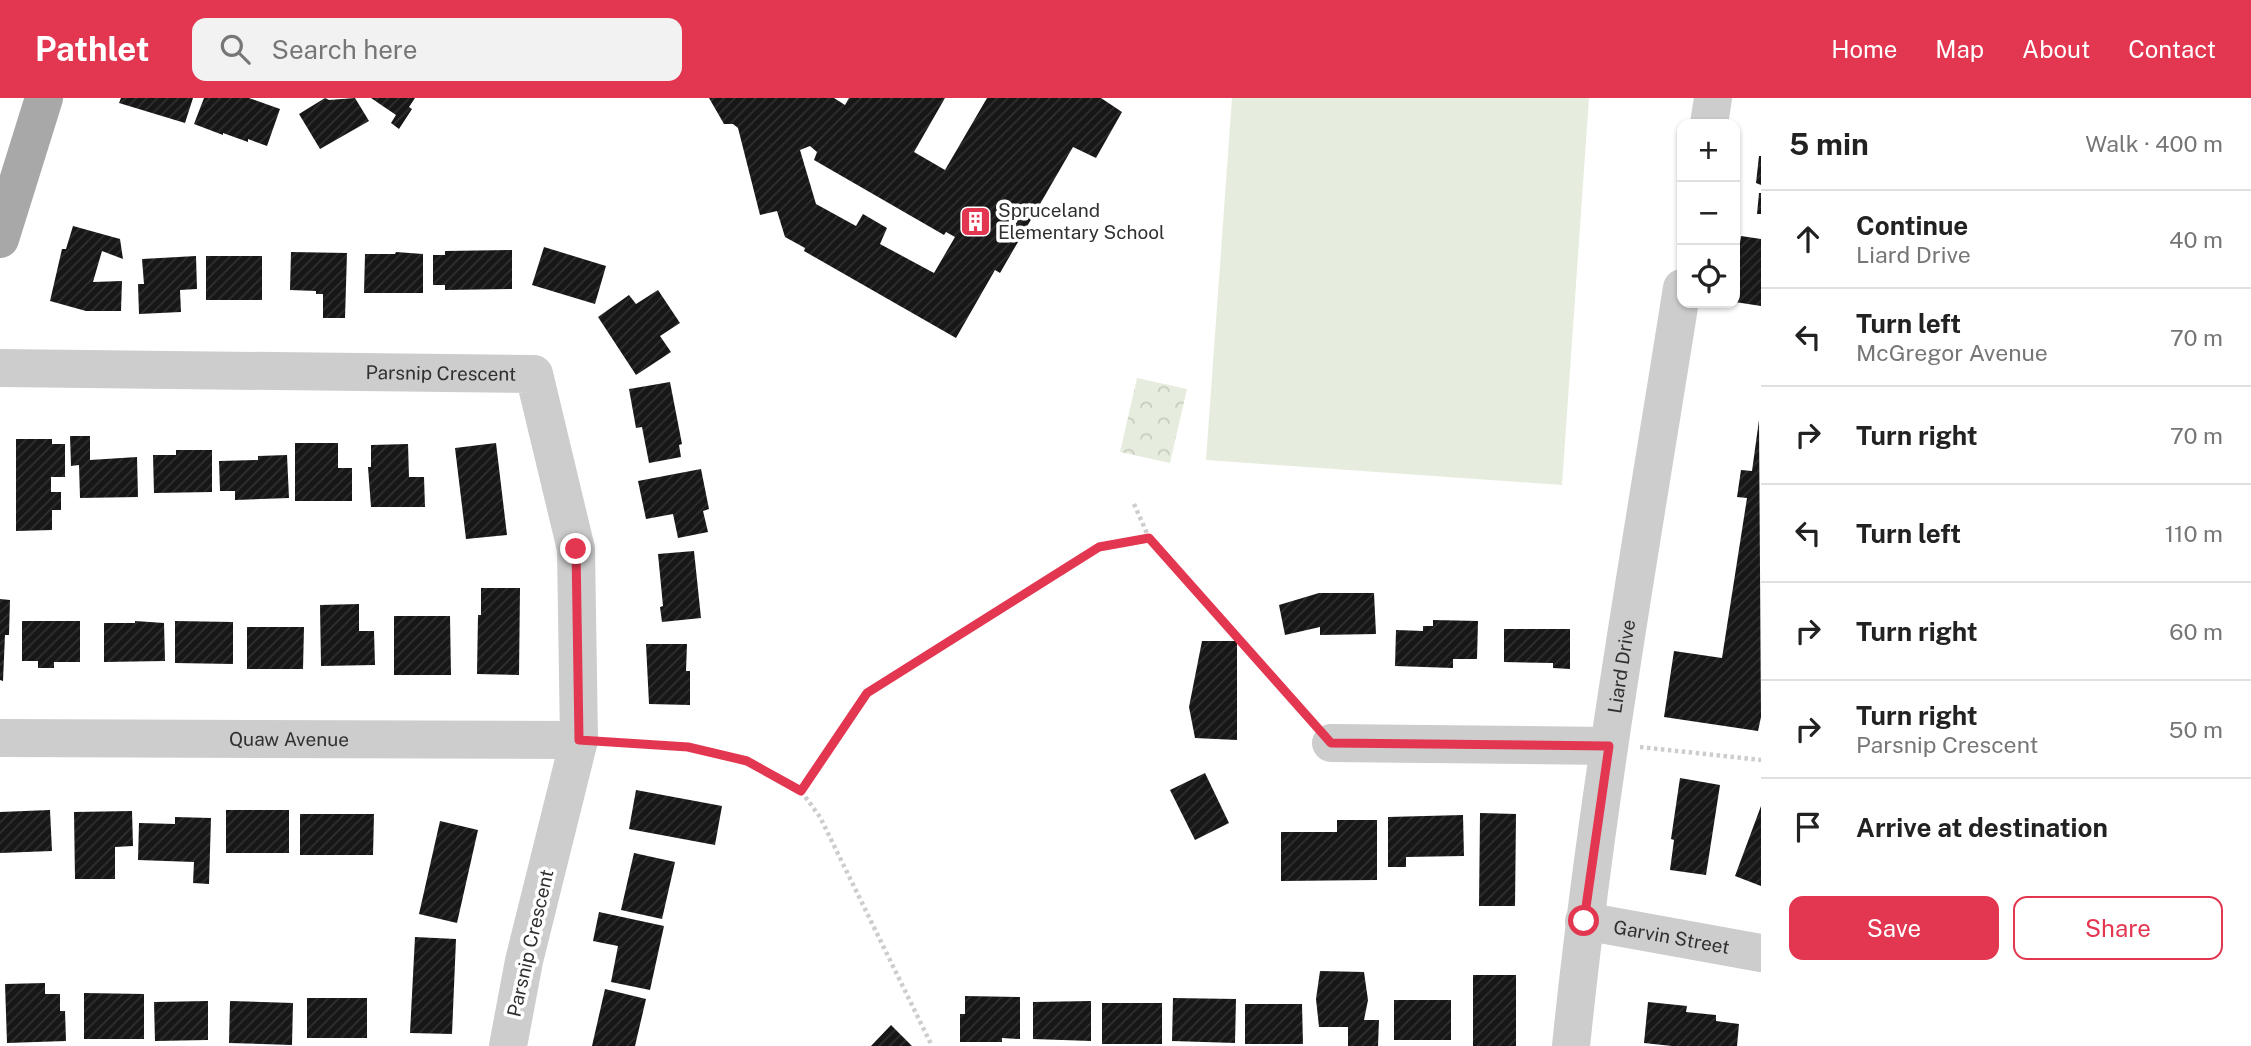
<!DOCTYPE html>
<html lang="en">
<head>
<meta charset="utf-8">
<style>
  body { margin:0; font-family:"Public Sans",sans-serif; background:#f2f2f2; color:#222 }
  .controls { position:absolute; right:21px; top:21px; display:grid; overflow:hidden; border-radius:14px; box-shadow:0 2px 5px #0004 }
  .controls button { width:63px; height:63px; display:grid; place-items:center; padding:0; border:0; border-bottom:2px solid #e0e0e0; background:#fff; color:#222; font:35px sans-serif }
  .stop { position:absolute; width:21px; height:21px; margin:-16px; border:5px solid #e33650; border-radius:50%; background:#fff }
  .stop.end { background:#e33650; border-color:#fff; box-shadow:0 2px 7px #0008 }
  .list { margin:0; padding:0; list-style:none }
  h2 { display:flex; justify-content:space-between; align-items:center; height:91px; margin:0; padding:0 28px; font-size:30px }
  h2 small { font-size:23px; font-weight:400; color:#767676 }
  .list li { display:grid; grid-template-columns:46px 1fr auto; gap:21px; align-items:center; box-sizing:border-box; height:98px; padding:0 28px; border-top:2px solid #e0e0e0 }
  .list b { display:block; font-size:26px; white-space:nowrap }
  .list p { margin:0; font-size:23px; white-space:nowrap; color:#767676 }
  .list em { font-size:23px; font-style:normal; color:#767676 }
  .actions { display:flex; gap:14px; padding:21px 28px }
  .actions a { flex:1; padding:16px 0; border:2px solid #e33650; border-radius:14px; text-align:center; font-size:24px; color:#e33650 }
  .actions .main { background:#e33650; color:#fff }
  .icon { flex:none; width:38px; height:38px; fill:none; stroke:currentColor; stroke-width:2; stroke-linecap:round; stroke-linejoin:round }
  .map { position:relative; flex:none; width:1761px; height:948px; overflow:hidden }
  header { display:flex; align-items:center; gap:42px; box-sizing:border-box; height:98px; padding:0 35px; background:#e33650; color:#fff }
  header strong { font-size:33px }
  nav { display:flex; gap:38px; margin-inline-start:auto; font-size:24px }
  .search { width:490px; height:63px; background:#f2f2f2; display:flex; align-items:center; gap:18px; box-sizing:border-box; padding:0 24px; border-radius:14px; color:#767676; font-size:26px }
  main { display:flex }
  aside { flex:1; background:#fff }
  .map>svg:first-child { display:block }
</style>
</head>
<body>
<header>
<strong>Pathlet</strong>
<div class="search"><svg class="icon" aria-label="search" viewBox="0 0 24 24"><circle cx="10" cy="10" r="6"/><path d="M15 15l6 6"/></svg>Search here</div>
<nav><a>Home</a><a>Map</a><a>About</a><a>Contact</a></nav>
</header>
<main>
<div class="map">
<svg width="1761" height="948" viewBox="0 0 1761 948">
  <defs>
    <pattern id="park-crowns" width="20" height="18" patternUnits="userSpaceOnUse" patternTransform="scale(1.75)"><rect width="20" height="18" fill="#e7edde"/><path d="M2 6a3 3 0 1 1 6 0M12 15a3 3 0 1 1 6 0" fill="none" stroke="#c6ccbf"/></pattern>
    <pattern id="building-hatch" width="6" height="6" patternUnits="userSpaceOnUse" patternTransform="scale(1.75)"><rect width="6" height="6" fill="#171717"/><path d="M-1 1l2-2M0 6l6-6M5 7l2-2" fill="none" stroke="#303030"/></pattern>
  </defs>
  <rect width="100%" height="100%" fill="#fff"/>
  <path fill="url(#park-crowns)" d="M1137 280 1187 291 1170 365 1120 354Z"/>
  <path fill="#e7edde" d="M1232 0H1589L1562 387 1206 362Z"/>
  <path fill="url(#building-hatch)" fill-rule="evenodd" d="M121 0H193L185 25 119 5Z
    M204 0H249L280 11 267 48 248 41V44L223 35V37L194 26Z
    M325 0 329 2 355 0 369 23 320 51 299 16Z
    M371 0H415L409 9 412 11 399 31 391 25 396 17Z
    M709 0H834L845 7 849 0H945L914 54 945 72 987 0H1101L1122 14 1096 60 1073 49 1000 175 995 172 956 240 804 153 805 150 785 139 777 113 760 117 738 30 733 26H724ZM810 48 817 54 814 62 944 137 946 134 955 139 934 175 880 146 887 130 863 116 856 128 816 106 800 52Z
    M1759 58H1761V87L1756 85Z
    M1759 95H1761V116H1757Z
    M73 128 120 141 123 161 102 153 93 184 122 183 121 213H86L50 203 62 151H66Z
    M1741 138 1761 141V208L1735 204V178Z
    M544 149 606 168 595 206 532 187Z
    M512 152V191L445 192V187H433V157H445V153Z
    M291 154 347 155 345 220H323V196H316V193L290 192Z
    M396 154 423 156V195H364L365 156H395Z
    M196 158 197 191 180 192 181 214 139 216 138 186H144L142 161Z
    M206 158H262V202H206Z
    M658 192 680 225 660 238 671 254 636 277 598 219 629 197 636 206Z
    M670 284 682 346 679 347 681 359 649 365 642 329 636 330 629 291Z
    M1759 322 1761 619 1758 633 1664 619 1674 553 1722 560 1747 400 1737 399 1741 372 1752 373Z
    M70 338H90V362L137 359 138 399 80 400 79 367 71 368Z
    M16 341H52V346H65V379H51V394H61V412H52V432L16 433Z
    M295 345H338V370H352V403H295Z
    M496 345 507 437 466 441 455 350Z
    M408 346 409 379H424L425 409H371L368 369H371V347Z
    M176 352H212V394L154 395 153 357H176Z
    M287 357 289 400 235 402V393H220L219 363 258 362V358Z
    M701 371 709 411 703 413 708 434 678 440 673 416 646 421 638 383Z
    M694 453 701 520 662 524 660 509 663 508 658 456Z
    M481 490H520L519 577 477 576 478 517H481Z
    M1319 495H1374L1376 536 1320 537V529L1285 537 1279 507Z
    M0 501 10 502 9 537H5L3 583 0 582Z
    M359 506V533H374L375 567 321 568 320 507Z
    M394 518H450L451 577H394Z
    M1433 522 1478 523 1477 561H1453V570L1395 568 1396 532 1423 533V528H1433Z
    M22 523H80V564H54V570H38V563H22Z
    M135 523 164 525 165 563 104 564V525H135Z
    M175 523 233 524V566L175 565Z
    M247 529H304L303 571H247Z
    M1504 531H1570V571L1553 570V565L1504 564Z
    M1202 543H1237V642L1195 640 1189 609Z
    M646 546H687L686 573H690V607L649 606Z
    M1205 675 1229 725 1195 742 1170 692Z
    M1680 680 1720 687 1706 777 1670 772 1674 742 1671 741Z
    M636 692 722 708 715 747 629 731Z
    M1761 708V788L1735 778Z
    M50 712 52 753 0 755V714Z
    M226 712H289V755H226Z
    M132 713 133 748 115 749V781H75L74 714Z
    M1480 715 1516 716 1515 808H1479Z
    M300 716H374L373 757H300Z
    M1463 717 1464 758 1406 759V769H1388V719Z
    M175 719 211 720 209 786 193 785 194 764 138 762 139 725 175 726Z
    M1337 722H1377V782L1281 783V734H1337Z
    M440 723 478 732 457 825 419 816Z
    M634 755 675 764 662 821 621 812Z
    M599 814 664 828 650 892 611 884 618 848 593 843Z
    M415 839 456 841 452 936 410 935Z
    M1320 873 1364 874 1368 902 1364 922H1379L1378 948H1348V929H1319L1316 901Z
    M1473 877H1516V948H1473Z
    M45 885V896H60V913H65L66 943 7 945 5 886Z
    M605 891 646 901 635 948H592Z
    M84 895 144 896V941H84Z
    M965 898 1020 899V941L1002 940V944H960V916H965Z
    M307 900H367V940H307Z
    M1173 900 1236 901 1235 945 1172 943Z
    M1394 902H1451V942H1394Z
    M208 903V942L155 943 154 904Z
    M230 903 293 905 292 947 229 945Z
    M1091 903V943L1033 941V904Z
    M1648 904 1687 908 1686 914 1716 917V923L1739 926 1737 948H1672L1644 945Z
    M1102 905H1162V946H1102Z
    M1245 906H1302L1303 946H1245Z
    M891 927 912 948H871Z"/>
  <g fill="none" stroke-linecap="round" stroke-linejoin="round">
    <path stroke="#cdcdcd" stroke-width="4.5" stroke-dasharray="3.5 3.5" stroke-linecap="butt" d="M1134 406 1149 440 1309 621
      M608 644 688 649 747 663 801 693 820 719 932 948
      M1640 649 1761 662
      M801 693 867 595 1099 449 1149 440"/>
    <g stroke="#cdcdcd" stroke-width="38">
      <path d="M1709 26 1713 0"/>
      <path id="s1" d="M0 270 534 276 576 451 579 642 524 863 508 948"/>
      <path id="s2" d="M0 640 579 642"/>
      <path d="M1331 645 1609 648"/>
      <path id="s3" d="M1584 823 1761 855"/>
      <path id="s4" d="M1571 948C1597 694 1642 442 1682 190"/>
    </g>
    <path stroke="#a8a8a8" stroke-width="38" d="M0 141 44 0"/>
  </g>
  <g fill="none" stroke-linecap="round" stroke-linejoin="round">
    <path stroke="#e33650" stroke-width="9" d="M576 451 579 642 688 649 747 663 801 693 867 595 1099 449 1149 440 1331 645 1609 648 1584 823"/>
  </g>
  <defs>
    <symbol id="building-square" viewBox="-11 -11 22 22"><rect x="-9" y="-9" width="18" height="18" rx="4" fill="#e33650" stroke="#fff"/><path d="M-4-6H4V6H1V3H-1V6H-4ZM-2.5-4.3h1.7v1.8h-1.7ZM.8-4.3h1.7v1.8H.8ZM-2.5-1h1.7V.8h-1.7ZM.8-1h1.7V.8H.8Z" fill="#fff"/></symbol>
  </defs>
  <g fill-rule="evenodd">
    <use href="#building-square" x="958" y="106" width="35" height="35"/>
  </g>
  <g text-anchor="middle" dominant-baseline="central" stroke-width="7" stroke-linejoin="round" paint-order="stroke">
    <g font-size="19" fill="#303030" stroke="#fff" text-anchor="start">
      <text x="998" y="112">Spruceland<tspan x="998" dy="22">Elementary School</tspan></text>
    </g>
    <g font-size="19" fill="#303030" stroke="#fff">
      <text stroke="none"><textPath href="#s1" startOffset="441">Parsnip Crescent</textPath></text>
      <text stroke="none"><textPath href="#s4" startOffset="383">Liard Drive</textPath></text>
      <text stroke="none"><textPath href="#s2" startOffset="289">Quaw Avenue</textPath></text>
      <text stroke="none"><textPath href="#s3" startOffset="89">Garvin Street</textPath></text>
      <text transform="translate(530 845) rotate(-77)">Parsnip Crescent</text>
    </g>
  </g>
</svg>
<div class="controls">
<button>+</button>
<button>−</button>
<button><svg class="icon" aria-label="locate" viewBox="0 0 24 24"><circle cx="12" cy="12" r="6"/><path d="M12 2v4M12 18v4M2 12h4M18 12h4"/></svg></button>
</div>
<div class="stop" style="left:1584px;top:823px"></div>
<div class="stop end" style="left:576px;top:451px"></div>
</div>
<aside>
<h2>5 min<small>Walk · 400 m</small></h2>
<ul class="list">
<li><svg class="icon" aria-label="ahead" viewBox="0 0 24 24"><path d="M12 20V5M6 11l6-6 6 6"/></svg><div><b>Continue</b><p>Liard Drive</p></div><em>40 m</em></li>
<li><svg class="icon" aria-label="left" viewBox="0 0 24 24"><path d="M17 20v-9H6M10 6l-5 5 5 5"/></svg><div><b>Turn left</b><p>McGregor Avenue</p></div><em>70 m</em></li>
<li><svg class="icon" aria-label="right" viewBox="0 0 24 24"><path d="M7 20v-9h11M14 6l5 5-5 5"/></svg><div><b>Turn right</b></div><em>70 m</em></li>
<li><svg class="icon" aria-label="left" viewBox="0 0 24 24"><path d="M17 20v-9H6M10 6l-5 5 5 5"/></svg><div><b>Turn left</b></div><em>110 m</em></li>
<li><svg class="icon" aria-label="right" viewBox="0 0 24 24"><path d="M7 20v-9h11M14 6l5 5-5 5"/></svg><div><b>Turn right</b></div><em>60 m</em></li>
<li><svg class="icon" aria-label="right" viewBox="0 0 24 24"><path d="M7 20v-9h11M14 6l5 5-5 5"/></svg><div><b>Turn right</b><p>Parsnip Crescent</p></div><em>50 m</em></li>
<li><svg class="icon" aria-label="arrive" viewBox="0 0 24 24"><path d="M6 21V4h12l-3 4 3 4H6"/></svg><div><b>Arrive at destination</b></div></li>
</ul>
<div class="actions"><a class="main">Save</a><a>Share</a></div>
</aside>
</main>
</body>
</html>
